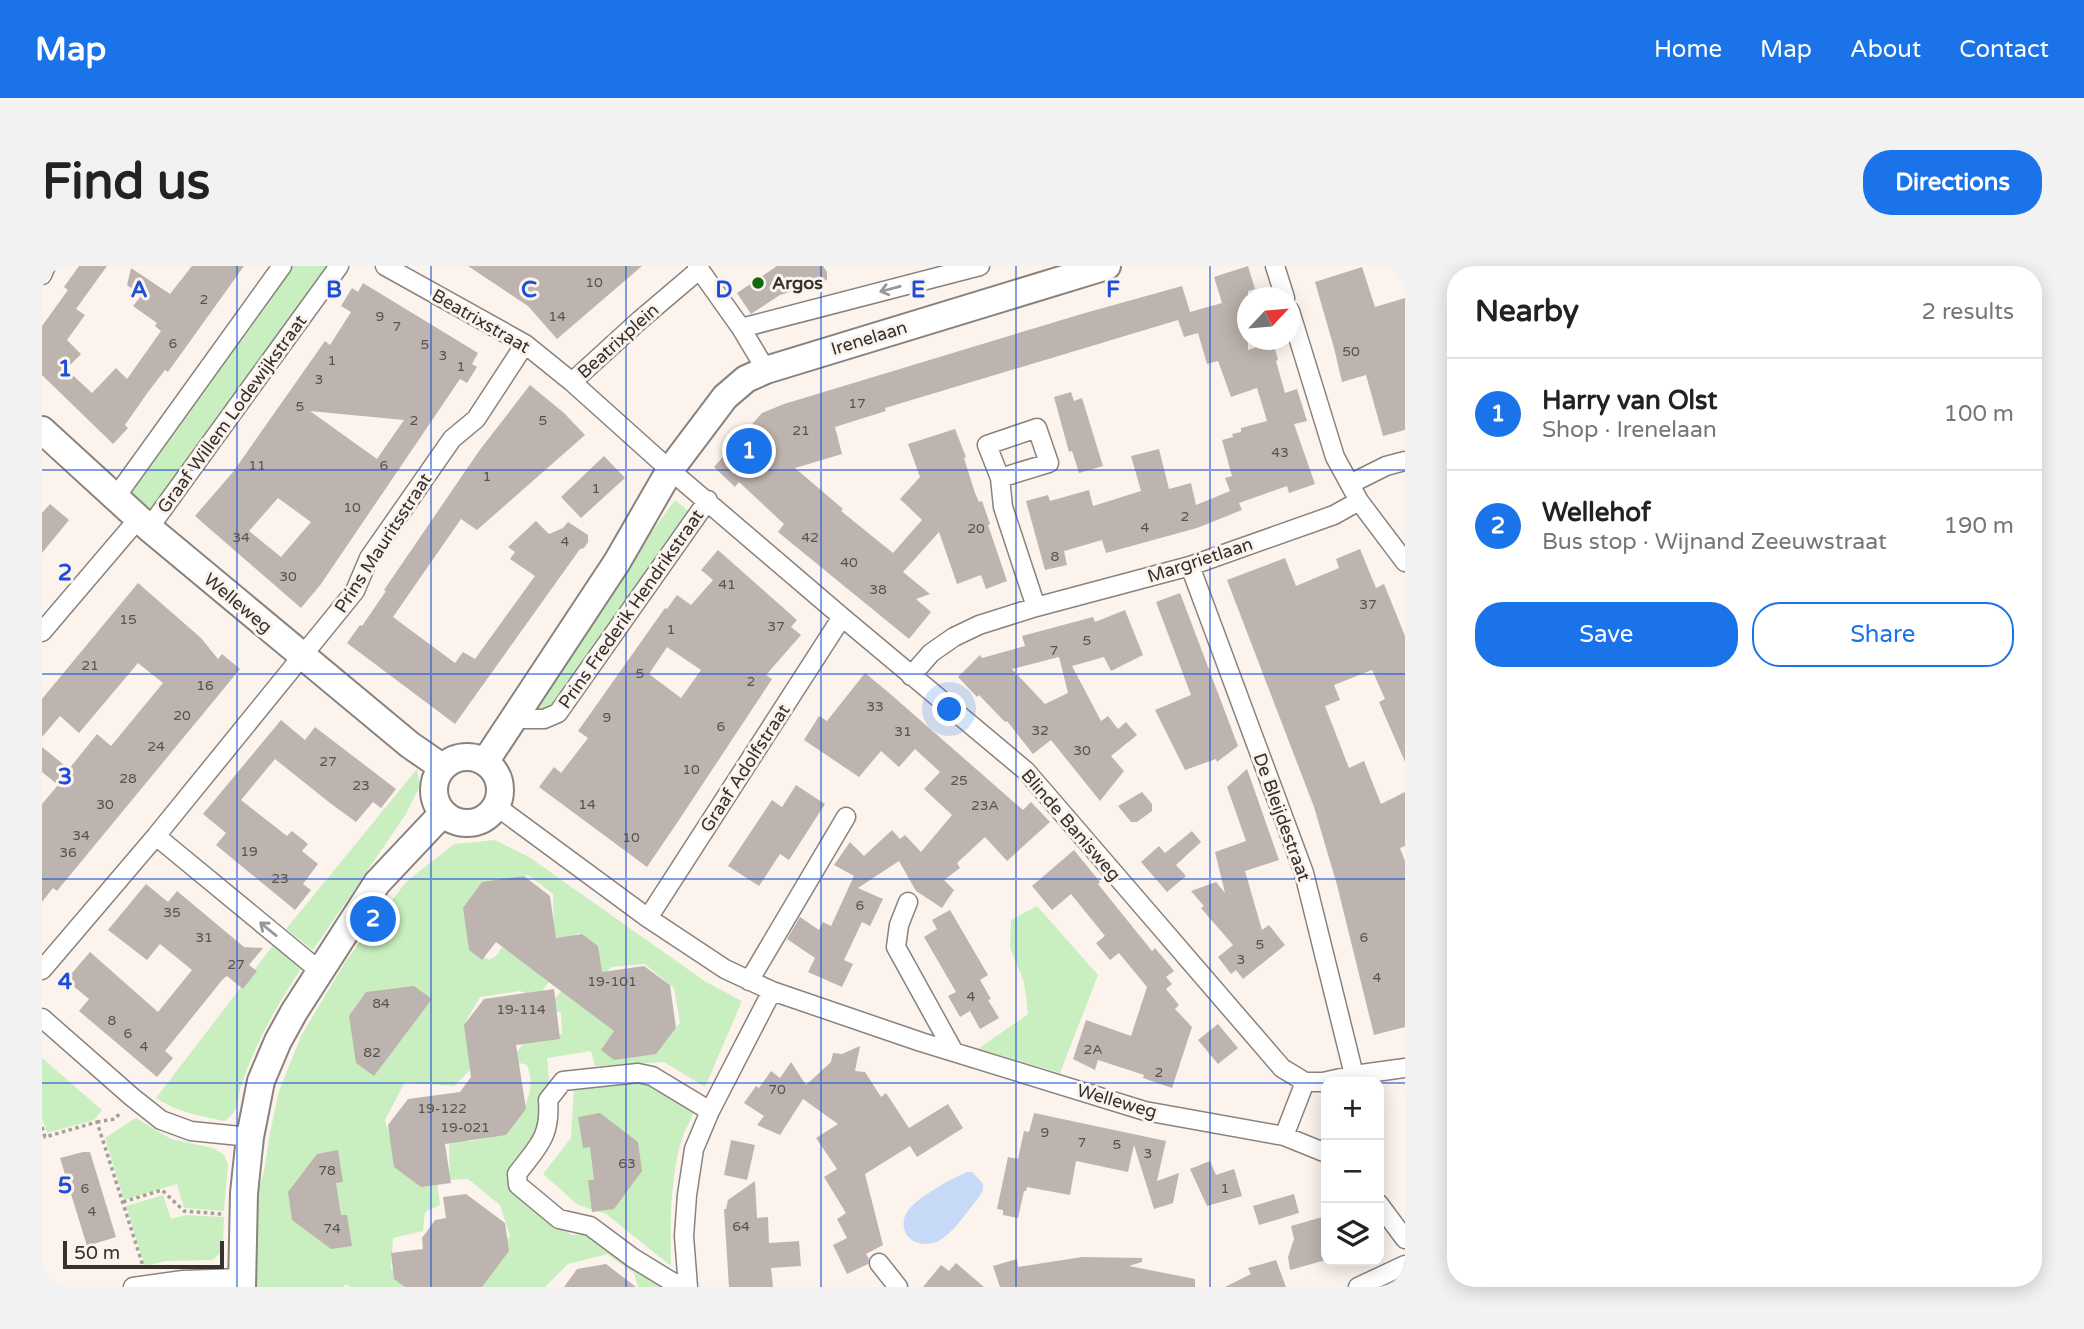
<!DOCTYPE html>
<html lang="en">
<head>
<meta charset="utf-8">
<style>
  body { margin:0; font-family:"Varela Round",sans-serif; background:#f2f2f2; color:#222 }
  .controls { position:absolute; right:21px; bottom:21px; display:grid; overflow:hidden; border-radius:14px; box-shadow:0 4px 18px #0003 }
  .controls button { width:63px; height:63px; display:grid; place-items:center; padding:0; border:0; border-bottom:2px solid #e0e0e0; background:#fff; color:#222; font:35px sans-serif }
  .compass { position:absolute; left:1195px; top:21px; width:63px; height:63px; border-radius:50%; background:#fff; box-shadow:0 4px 18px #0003; rotate:64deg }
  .scale { position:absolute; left:21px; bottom:18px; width:161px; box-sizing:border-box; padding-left:7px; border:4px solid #34312e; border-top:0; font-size:19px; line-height:24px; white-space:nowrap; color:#34312e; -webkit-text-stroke:5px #fbf3ec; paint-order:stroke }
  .you { position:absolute; left:908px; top:444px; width:24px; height:24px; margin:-18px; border:5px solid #fff; border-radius:50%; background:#1a73e8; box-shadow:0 0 0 10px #1a73e833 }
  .badge { display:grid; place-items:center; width:46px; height:46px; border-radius:50%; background:#1a73e8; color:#fff; font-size:23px; font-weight:700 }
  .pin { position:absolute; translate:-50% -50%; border:4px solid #fff; box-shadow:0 2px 7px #0006 }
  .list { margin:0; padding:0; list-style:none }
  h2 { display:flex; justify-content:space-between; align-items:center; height:91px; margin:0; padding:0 28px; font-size:30px }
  h2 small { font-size:23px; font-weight:400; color:#767676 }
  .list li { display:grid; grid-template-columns:46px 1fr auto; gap:21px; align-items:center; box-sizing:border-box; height:112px; padding:0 28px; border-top:2px solid #e0e0e0 }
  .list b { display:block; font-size:26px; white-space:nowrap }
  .list p { margin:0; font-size:23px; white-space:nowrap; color:#767676 }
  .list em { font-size:23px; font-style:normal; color:#767676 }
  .actions { display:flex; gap:14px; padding:21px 28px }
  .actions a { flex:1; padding:16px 0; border:2px solid #1a73e8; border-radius:28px; text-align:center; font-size:24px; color:#1a73e8 }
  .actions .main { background:#1a73e8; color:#fff }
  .icon { flex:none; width:38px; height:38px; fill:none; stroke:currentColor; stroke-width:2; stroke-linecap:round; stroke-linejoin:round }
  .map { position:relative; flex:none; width:1363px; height:1021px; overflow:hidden; border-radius:28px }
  header { display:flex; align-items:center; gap:42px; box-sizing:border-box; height:98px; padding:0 35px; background:#1a73e8; color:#fff }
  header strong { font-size:33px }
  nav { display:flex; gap:38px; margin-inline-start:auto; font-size:24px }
  .intro { display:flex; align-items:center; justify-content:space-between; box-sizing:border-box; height:168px; padding:0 42px }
  h1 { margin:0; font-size:49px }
  .button { padding:18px 32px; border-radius:28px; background:#1a73e8; color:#fff; font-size:24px; font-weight:700 }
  main { display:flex; gap:42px; padding:0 42px }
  aside { flex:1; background:#fff; border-radius:28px; box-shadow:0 4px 18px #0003 }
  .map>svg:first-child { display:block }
</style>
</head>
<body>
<header>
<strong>Map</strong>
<nav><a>Home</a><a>Map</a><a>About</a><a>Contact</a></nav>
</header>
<div class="intro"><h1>Find us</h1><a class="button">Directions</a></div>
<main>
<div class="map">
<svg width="1363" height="1021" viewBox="0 0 1363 1021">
  <rect width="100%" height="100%" fill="#fbf3ec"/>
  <path fill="#c9efc1" d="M250 0H291L112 253 85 230Z
    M633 234 648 246 507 445 494 447 515 396Z
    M375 503 378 520 364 548 271 684 244 663Z
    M453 574 487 591 664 716 700 735 663 821 622 796 553 800 549 785 505 792 511 855 468 911 529 969 551 967 622 1021H596L592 1007 565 988 526 998 503 1021H430L429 1009 468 970 458 939 426 913 408 914 407 878 414 868 427 876 467 865C482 841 495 828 485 799L474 796 473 788 481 778 520 768 519 747 506 740 521 723 569 763 614 784 638 757 632 722 603 698 569 701 559 712 554 680 538 667 520 673 512 670 511 628 486 609 448 617 432 684 447 694 454 690 463 677 509 713 495 732 478 725 438 731 424 755 430 802 412 820 363 816 343 854 355 896 394 910 398 939 383 946 381 965 351 972 349 1003 373 1021H308L304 1018 301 1021H208V952L222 906 228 867 237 825 259 770 305 693 364 616 412 578Z
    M995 640 1056 709 1018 807 936 783 986 748 982 716 968 682 969 654Z
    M232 678 260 701C236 737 214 776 200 817 194 834 199 843 183 855 158 850 135 846 114 832Z
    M0 792 60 844 52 854 5 867 0 852Z
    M605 814 656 838C650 851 642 865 638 879 628 919 628 959 629 1000L564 948 536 939 501 908 529 872 532 821Z
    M94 852 129 873 171 882 182 889 186 899 182 945 142 942 135 918 82 934 63 872Z
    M121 929 129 953 144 949 182 951 181 981 178 987 171 994 124 995 103 1000 84 940Z"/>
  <path fill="#c6d9f7" d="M925 906H930L941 918V924L937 931C926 944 915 962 901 972 883 986 855 974 863 950 869 934 909 913 925 906Z"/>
  <path fill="#bdb4af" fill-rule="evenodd" d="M37 0H65L34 43 43 49 25 74 39 88 24 103 50 127 74 102 85 113 119 65 113 60 115 57 91 40 99 30 85 19 89 2 128 28 150 0H202L126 106 123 104 106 126 83 159 86 162 71 178 0 109V60L26 24 22 21Z
    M426 0H600L515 73 486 40Z
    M735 0H781L785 6V14L738 29 709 48 695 27Z
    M1206 0 1213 23 1206 25V84L1231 75 1236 94 1234 95 1243 127 1255 123 1265 155 1252 158 1273 218 1247 227 1245 220 1197 237 1200 244 1155 262 1064 287 1060 274 1022 285 1025 299 1003 304 984 235 1006 229 1008 235 1047 224 1051 240 1099 225 1089 190 1117 183 1127 223 1149 217 1154 239 1188 225 1183 212 1190 210 1180 174 1191 171 1190 168 1199 166V162L1225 155 1215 122 1189 131 1176 95 1165 98 1156 67 1142 71 1136 54 843 142 844 145 793 161 800 188 753 202 801 243 799 245 851 287 880 254 858 233 878 211 866 178 913 163 924 191 922 192 933 227 937 236 940 235 948 258 946 259 965 315 944 323 939 309 915 318 897 266 861 306 888 328 874 333 889 346 867 373 736 266 742 258 697 216 693 221 672 201 720 147 742 138 1043 47 1140 20 1148 46 1180 37 1172 11Z
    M1320 1 1333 41 1363 32V164L1341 170 1324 109 1300 116 1292 82 1273 16Z
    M321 17 436 87 430 98 435 101 425 117 418 113 279 318 259 342 153 250 191 206 283 75 288 79 309 46 299 40 310 22 316 26ZM268 145 362 154 335 193ZM236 232 269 256 239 291 207 265Z
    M488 119 522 147 543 169 435 264 419 253 351 351 413 397 421 386 433 393 493 310 468 293 473 286 466 281 494 255 507 268 521 262 526 256 546 269V276L542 282 538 283 413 458 305 377 318 359 320 360 344 325 342 324 437 185Z
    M1029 126 1032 135 1040 132 1061 200 1037 207 1030 185 1027 186 1012 131Z
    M562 190 583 212 539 252 519 231Z
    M8 238 27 254 0 287V247Z
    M1318 283 1334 322 1342 318 1363 370V496L1337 436 1343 433 1330 404 1292 419 1298 434 1283 440 1307 502 1322 495 1339 538 1363 526V580L1358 582 1363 595V761L1332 769 1295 619 1272 541 1185 314 1243 292 1254 320 1297 302 1294 293Z
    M676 284 755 354 749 361 759 369 724 409 730 413 635 557 605 601 497 521 512 501 519 507 546 472 536 465 623 342 625 343 635 329 649 339 671 314 659 304ZM625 381 659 404 639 432 607 408Z
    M96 317 159 372 176 393 180 388 198 403 15 625 11 622 0 636V538L16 519 0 506V481L27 503 55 468 69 480 121 417 96 397 37 467 18 450 0 471V433Z
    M1138 327 1196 480 1175 496 1174 493 1143 504 1113 444 1149 429 1114 336Z
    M1083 344 1101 389 1069 405 1062 391 1030 400 1059 455 1066 450 1076 463 1084 456 1095 469 1069 490 1082 505 1058 535 1009 474 991 488 965 455 963 456 937 429 935 431 916 411 938 389 940 392 983 380 980 370 1051 351 1053 356ZM1017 391 1026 427 1003 438 970 403Z
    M823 407 846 426 981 544 989 536 1008 556 965 595 943 571 915 597 918 602 902 614 912 624 900 642 874 625 857 595 816 622 841 633 828 660 820 656 802 694 811 698 800 721 766 706 773 692 745 673 752 661 758 651 777 664 781 656 789 660 812 610 792 599 808 576 822 590 850 564 858 573 863 569 879 586 910 549 882 523 898 506 873 483 857 501 839 485 817 511 762 474 777 450 785 455Z
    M239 454 263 474 273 461 354 523 339 542 331 536 314 556 288 537 233 493 199 534 245 570 250 565 266 578 260 585 276 598 261 618 269 624 253 644 174 579 184 567 161 548Z
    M1205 503 1237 594 1203 605 1220 664 1227 659 1243 679 1201 713 1194 704 1189 708 1176 691 1191 679 1159 642 1162 640 1149 625 1174 616 1183 627 1173 586 1204 575 1185 521Z
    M754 519 783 538 747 594 738 588 717 620 686 600 730 534 740 541Z
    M1100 526 1110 538V545L1095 556H1089L1076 540Z
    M1150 565 1159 576 1134 599 1144 610 1125 626 1099 596 1117 580 1123 587Z
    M1032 584 1058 616 1056 618 1110 685 1113 682 1132 705 1124 711 1130 718 1124 723 1137 739 1133 743 1150 761 1130 822 1101 812 1102 809 1056 794 1053 804 1031 793 1044 754 1089 770 1105 721 1077 687 1068 694 1054 677 1063 670 1029 628 1010 644 990 620Z
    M482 610 508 630 514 672 540 668 556 680 560 706 602 700 628 719 634 762 614 788 572 794 559 784 572 765 516 723 454 676 440 694 427 684 421 642 440 616Z
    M104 618 126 636 135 625 202 681 221 682 207 699 215 705 201 723 185 710 181 713 123 785 131 792 115 811 37 745 47 733 24 714 48 686 116 746 150 704 118 678 105 694 66 664Z
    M908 644 946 709 938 714 949 733 946 734 957 752 938 763 928 745 918 751 906 730 914 726 882 671 895 663 890 654Z
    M372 720 390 733 332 810 314 797 307 750 324 726Z
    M512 723 518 773 474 779 484 843 464 869 403 878 409 917 379 921 352 901 346 859 366 833 418 826 429 811 422 759 442 733Z
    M1176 758 1196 782 1176 798 1156 774Z
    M818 780 813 805 823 806 839 831 844 827 867 862 906 838 921 862 875 891 868 880 823 908 841 979 824 988 827 993 826 998 805 1008 791 979 805 972 795 953 804 947 782 911 795 903 774 872 796 858 761 833 738 869 715 859 722 850 702 837 714 820 717 822 729 805 738 812 749 796 764 819 789 796 791 787 800 788Z
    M558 847 596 876 600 905 572 943 550 946 546 914H552L548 881 541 882 536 851Z
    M992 847 1124 875 1115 915 1137 907 1131 937 1112 943 1092 879 1086 906 1034 895 1028 929 985 921 984 925H982L976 952 961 949V944L955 943 966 891 976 893 982 865 987 866Z
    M689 874 713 879 705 914 682 909Z
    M296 884 301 916 294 917 299 949H305L310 980 289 983 250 954 246 926 275 888Z
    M41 886H48L74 971 45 980 18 892Z
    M1168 895 1174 909 1192 903 1200 930 1165 940 1148 903Z
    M713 915 715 952 726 951 727 977 757 975 759 1000 729 1002 731 1021H687L682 943H684L686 934Z
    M424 928 463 957 467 985 440 1021H363L352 1013 349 987 381 983 380 972 393 954 404 952 401 931Z
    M1252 928 1257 947 1217 959 1211 940Z
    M1284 950V994L1248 1004 1246 991 1252 973 1249 960Z
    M1040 991 1100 992V996L1087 1000 1153 1013V1021H958L951 1000 975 993 976 1001Z
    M1234 994 1244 1021H1183L1209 1008 1206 1002Z
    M914 997 942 1021H881L899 999 907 1005Z
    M564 998 594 1021H522L535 1003Z"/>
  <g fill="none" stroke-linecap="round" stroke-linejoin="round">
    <defs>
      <path id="street" d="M343 0 483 78 530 116 628 204 800 351 984 505 1240 802 1263 816 1242 870
        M655 0 699 62 724 104
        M1233 0 1243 32
        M0 9 4 0
        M1248 45 1293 191 1317 235 1363 296
        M699 62 938 0
        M530 116 598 54 658 3
        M958 212 1007 197 995 162 945 179 958 212 961 241 994 341
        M1308 218 1344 200 1363 195
        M73 232 240 0
        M107 262 297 0
        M1148 300 1262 607 1312 809
        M0 366 97 252
        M869 410 889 387 912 371 937 359 994 341 1148 300 1292 249 1317 235
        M470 453H502L516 447 666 234
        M454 540 606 652 683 703 730 725 879 776 1103 845 1242 870 1284 887
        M114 570 279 706
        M866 636 857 659 854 681 912 786
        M606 652 800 351
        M0 704 114 570 313 325 327 292 410 173 434 153 483 78
        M707 715 804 551
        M0 752 90 831 119 854 149 865 208 871
        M1263 816H1281L1312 809 1363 802
        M1337 938 1363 973
        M837 997 856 1021
        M645 1016 632 1017 591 992 548 960 517 953 476 919 475 908C496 880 509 871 506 834L521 815 596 807 610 810 668 845
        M91 1021 141 1014 200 1012
        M646 1021 642 970 645 929 652 883 668 845 730 725
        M1316 1021 1363 999"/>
      <path id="secondary" d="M0 164 107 262 368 479 400 501
        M392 524a33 33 0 1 1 66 0a33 33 0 1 1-66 0Z
        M443 496 575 296 628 204 683 131 704 113 724 104 1065 0
        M200 1021 202 927 208 871 219 815 236 775 252 746 335 617 401 547"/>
    </defs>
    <use href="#street" stroke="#8a827d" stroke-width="21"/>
    <use href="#secondary" stroke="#8a827d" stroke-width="30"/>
    <path stroke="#a59f9a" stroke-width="3.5" stroke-dasharray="3.5 3.5" stroke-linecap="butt" d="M382 524a43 43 0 1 1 86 0a43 43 0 1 1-86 0Z
      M55 856 73 853 78 847
      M0 861 3 871 55 856 101 1000
      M81 936 120 924 142 945 180 948"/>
    <use href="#street" stroke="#fff" stroke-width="18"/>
    <use href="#secondary" stroke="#fff" stroke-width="26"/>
  </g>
  <defs><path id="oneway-shaft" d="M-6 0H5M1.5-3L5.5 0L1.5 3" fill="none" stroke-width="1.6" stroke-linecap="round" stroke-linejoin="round" transform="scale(1.75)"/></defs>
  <g stroke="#9a9896">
    <use href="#oneway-shaft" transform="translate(848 23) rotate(165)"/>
    <use href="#oneway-shaft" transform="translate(226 663) rotate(-141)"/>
  </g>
  <path fill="none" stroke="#1d4ed8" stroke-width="2" stroke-opacity="0.55" d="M195 0V1021M389 0V1021M584 0V1021M779 0V1021M974 0V1021M1168 0V1021M0 204H1363M0 408H1363M0 613H1363M0 817H1284M1337 817H1363"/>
  <circle fill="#13680c" stroke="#fbf3ec" stroke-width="2.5" cx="716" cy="17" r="7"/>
  <g text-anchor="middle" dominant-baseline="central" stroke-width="6" stroke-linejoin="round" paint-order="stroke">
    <g font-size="14" fill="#56524e">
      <text x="552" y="16">10</text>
      <text x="162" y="33">2</text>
      <text x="338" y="50">9</text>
      <text x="515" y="50">14</text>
      <text x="355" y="60">7</text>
      <text x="131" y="77">6</text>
      <text x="383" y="78">5</text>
      <text x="1309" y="85">50</text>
      <text x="401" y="89">3</text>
      <text x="290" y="94">1</text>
      <text x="419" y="100">1</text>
      <text x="277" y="113">3</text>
      <text x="815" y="137">17</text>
      <text x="258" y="140">5</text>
      <text x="372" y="154">2</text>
      <text x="501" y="154">5</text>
      <text x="759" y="164">21</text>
      <text x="1238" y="186">43</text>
      <text x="215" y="199">11</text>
      <text x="342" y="199">6</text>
      <text x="445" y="210">1</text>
      <text x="554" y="222">1</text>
      <text x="310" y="241">10</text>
      <text x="1143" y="250">2</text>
      <text x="1103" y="261">4</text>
      <text x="934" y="262">20</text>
      <text x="199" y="271">34</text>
      <text x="768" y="271">42</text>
      <text x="523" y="275">4</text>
      <text x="1013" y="290">8</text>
      <text x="807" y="296">40</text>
      <text x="246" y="310">30</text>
      <text x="685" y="318">41</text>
      <text x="836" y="323">38</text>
      <text x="1326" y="338">37</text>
      <text x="86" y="353">15</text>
      <text x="734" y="360">37</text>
      <text x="629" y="363">1</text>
      <text x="1045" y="374">5</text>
      <text x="1012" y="384">7</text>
      <text x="48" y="399">21</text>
      <text x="598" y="407">5</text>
      <text x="709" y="415">2</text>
      <text x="163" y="419">16</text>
      <text x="833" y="440">33</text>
      <text x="140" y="449">20</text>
      <text x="565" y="451">9</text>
      <text x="679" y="460">6</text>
      <text x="998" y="464">32</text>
      <text x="861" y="465">31</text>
      <text x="114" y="480">24</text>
      <text x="1040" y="484">30</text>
      <text x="286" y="495">27</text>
      <text x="649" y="503">10</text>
      <text x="86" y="512">28</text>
      <text x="917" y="514">25</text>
      <text x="319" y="519">23</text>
      <text x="63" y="538">30</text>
      <text x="545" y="538">14</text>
      <text x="943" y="539">23A</text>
      <text x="39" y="569">34</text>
      <text x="589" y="571">10</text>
      <text x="207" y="585">19</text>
      <text x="26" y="586">36</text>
      <text x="238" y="612">23</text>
      <text x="818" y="639">6</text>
      <text x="130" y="646">35</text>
      <text x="162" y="671">31</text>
      <text x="1322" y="671">6</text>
      <text x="1218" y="678">5</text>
      <text x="1199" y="693">3</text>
      <text x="194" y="698">27</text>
      <text x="1335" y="711">4</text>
      <text x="570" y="715">19-101</text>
      <text x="929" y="730">4</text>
      <text x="339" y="737">84</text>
      <text x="479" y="743">19-114</text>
      <text x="70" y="754">8</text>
      <text x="86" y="767">6</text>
      <text x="102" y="780">4</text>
      <text x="1051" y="783">2A</text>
      <text x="330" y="786">82</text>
      <text x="1117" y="806">2</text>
      <text x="735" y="823">70</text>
      <text x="400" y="842">19-122</text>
      <text x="423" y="861">19-021</text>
      <text x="1003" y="866">9</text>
      <text x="1040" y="876">7</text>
      <text x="1075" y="878">5</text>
      <text x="1106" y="887">3</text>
      <text x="585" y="897">63</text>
      <text x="285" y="904">78</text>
      <text x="43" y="922">6</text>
      <text x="1183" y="922">1</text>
      <text x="50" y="945">4</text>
      <text x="699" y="960">64</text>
      <text x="290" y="962">74</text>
    </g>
    <g font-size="18" font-weight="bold" fill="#34312e" stroke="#fbf3ec" text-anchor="start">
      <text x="730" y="17">Argos</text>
    </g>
    <g font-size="18" fill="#34312e" stroke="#fbf3ec">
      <text transform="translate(439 55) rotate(30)">Beatrixstraat</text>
      <text transform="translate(827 72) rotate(-17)">Irenelaan</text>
      <text transform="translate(576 75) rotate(-42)">Beatrixplein</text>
      <text transform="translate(190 148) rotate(-54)">Graaf Willem Lodewijkstraat</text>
      <text transform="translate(341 277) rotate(-57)">Prins Mauritsstraat</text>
      <text transform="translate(1158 294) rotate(-18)">Margrietlaan</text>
      <text transform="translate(196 337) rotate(40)">Welleweg</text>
      <text transform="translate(589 343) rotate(-55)">Prins Frederik Hendrikstraat</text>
      <text transform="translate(703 502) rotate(-57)">Graaf Adolfstraat</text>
      <text transform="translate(1240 551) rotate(70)">De Bleijdestraat</text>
      <text transform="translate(1029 559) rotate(49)">Blinde Banisweg</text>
      <text transform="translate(1075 835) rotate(16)">Welleweg</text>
    </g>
  </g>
  <g font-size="23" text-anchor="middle" font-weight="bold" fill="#1d4ed8" stroke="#fbf3ec" stroke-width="6" stroke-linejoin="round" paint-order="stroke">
    <text x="97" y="31">A</text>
    <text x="292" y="31">B</text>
    <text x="487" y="31">C</text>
    <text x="682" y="31">D</text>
    <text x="876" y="31">E</text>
    <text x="1071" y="31">F</text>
    <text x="23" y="110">1</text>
    <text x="23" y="314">2</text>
    <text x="23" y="518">3</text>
    <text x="23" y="723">4</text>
    <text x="23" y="927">5</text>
  </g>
</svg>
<div class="controls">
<button>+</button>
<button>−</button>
<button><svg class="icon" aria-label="layers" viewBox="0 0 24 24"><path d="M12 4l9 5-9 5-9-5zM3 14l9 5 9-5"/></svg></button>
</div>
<svg class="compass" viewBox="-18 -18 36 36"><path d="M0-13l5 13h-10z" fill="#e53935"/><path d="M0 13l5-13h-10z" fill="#767676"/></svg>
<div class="scale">50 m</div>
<div class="you"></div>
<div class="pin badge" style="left:707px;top:185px">1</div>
<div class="pin badge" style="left:331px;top:653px">2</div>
</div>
<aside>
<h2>Nearby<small>2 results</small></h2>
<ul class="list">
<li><span class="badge">1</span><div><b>Harry van Olst</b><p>Shop · Irenelaan</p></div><em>100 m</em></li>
<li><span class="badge">2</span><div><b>Wellehof</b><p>Bus stop · Wijnand Zeeuwstraat</p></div><em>190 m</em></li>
</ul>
<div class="actions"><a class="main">Save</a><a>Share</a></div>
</aside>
</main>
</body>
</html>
